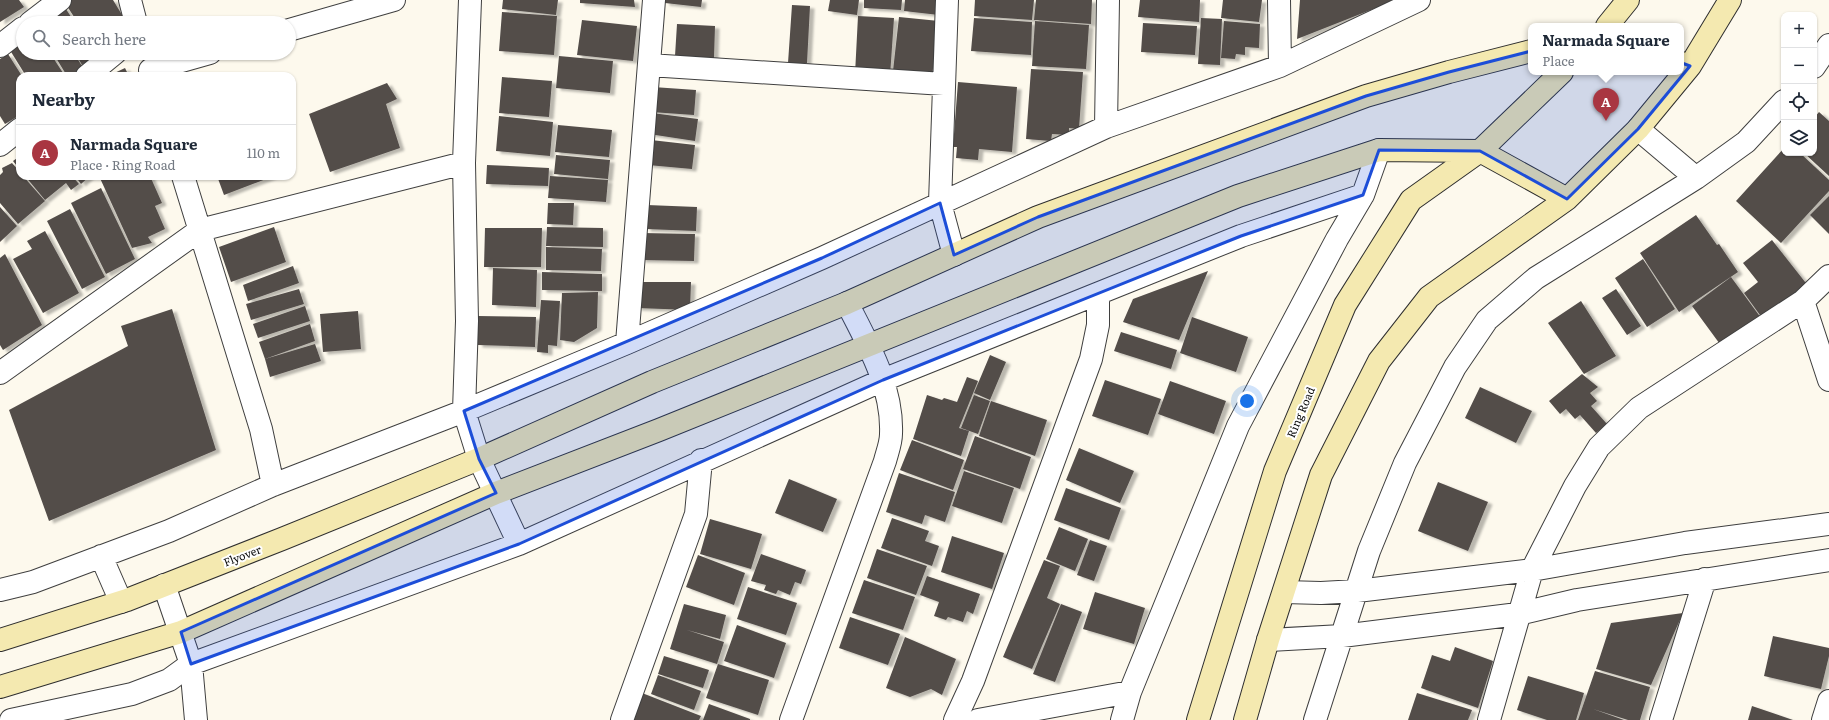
<!DOCTYPE html>
<html lang="en">
<head>
<meta charset="utf-8">
<style>
  body { margin:0; font-family:Literata,serif; background:#f6f6f7; color:#1f2937 }
  .controls { position:absolute; right:12px; top:12px; display:grid; overflow:hidden; border-radius:8px; box-shadow:0 1px 3px #0004 }
  .controls button { width:36px; height:36px; display:grid; place-items:center; padding:0; border:0; border-bottom:1px solid #e0e1e3; background:#fff; color:#1f2937; font:20px sans-serif }
  .you { position:absolute; left:1247px; top:401px; width:14px; height:14px; margin:-10px; border:3px solid #fff; border-radius:50%; background:#1a73e8; box-shadow:0 0 0 6px #1a73e833 }
  .badge { display:grid; place-items:center; width:26px; height:26px; border-radius:50%; background:#a93641; color:#fff; font-size:13px; font-weight:700 }
  .pin { position:absolute; translate:-50% -33px; filter:drop-shadow(0 1px 2px #0008) }
  .pin::after { content:''; position:absolute; top:21px; width:14px; height:12px; background:inherit; clip-path:polygon(0 0,100% 0,50% 100%) }
  .popup { position:absolute; left:1528px; top:23px; width:156px; height:52px; box-sizing:border-box; display:grid; place-content:center; border-radius:8px; background:#fff; filter:drop-shadow(0 1px 3px #0005); font-size:13px; white-space:nowrap; color:#747a83 }
  .popup b { font-size:15px; color:#1f2937 }
  .popup::after { content:''; position:absolute; left:50%; top:100%; margin-left:-8px; border:8px solid transparent; border-top-color:#fff }
  .list { margin:0; padding:0; list-style:none }
  h2 { display:flex; justify-content:space-between; align-items:center; height:52px; margin:0; padding:0 16px; font-size:17px }
  h2 small { font-size:13px; font-weight:400; color:#747a83 }
  .list li { display:grid; grid-template-columns:26px 1fr auto; gap:12px; align-items:center; box-sizing:border-box; height:56px; padding:0 16px; border-top:1px solid #e0e1e3 }
  .list b { display:block; font-size:15px; white-space:nowrap }
  .list p { margin:0; font-size:13px; white-space:nowrap; color:#747a83 }
  .list em { font-size:13px; font-style:normal; color:#747a83 }
  .icon { flex:none; width:22px; height:22px; fill:none; stroke:currentColor; stroke-width:2; stroke-linecap:round; stroke-linejoin:round }
  .map { position:relative; flex:none; width:1829px; height:720px; overflow:hidden }
  .search { position:absolute; background:#fff; box-shadow:0 1px 3px #0004; left:16px; top:16px; width:280px; height:44px; display:flex; align-items:center; gap:10px; box-sizing:border-box; padding:0 14px; border-radius:22px; color:#747a83; font-size:15px }
  .panel { position:absolute; background:#fff; box-shadow:0 1px 3px #0004; left:16px; top:72px; width:280px; height:108px; border-radius:12px }
  .map>svg:first-child { display:block }
</style>
</head>
<body>
<div class="map">
<svg width="1829" height="720" viewBox="0 0 1829 720">
  <defs>
    <filter id="shadow"><feDropShadow dx="4.5" dy="2.5" stdDeviation="1" flood-color="#0004"/></filter>
  </defs>
  <rect width="100%" height="100%" fill="#fdf9ed"/>
  <path fill="#534d4a" filter="url(#shadow)" d="M0 0H19L24 7 0 22Z
    M70 0H113L127 23H78L65 3Z
    M503 0H558L556 15 502 9Z
    M580 0H634L635 7 580 3Z
    M665 0H702L701 7 665 3Z
    M830 0H859L857 15 828 11Z
    M864 0H902L901 10 864 8Z
    M905 0H940L939 15 904 11Z
    M975 0H1034L1032 20 974 16Z
    M1036 0H1092L1091 24 1034 20Z
    M1140 0H1200L1199 22 1138 17Z
    M1223 0H1262L1259 22 1221 18Z
    M1300 0H1396L1297 39Z
    M792 5 810 6 807 63H788Z
    M64 6 75 23H56L51 15Z
    M502 12 557 16 554 55 499 51Z
    M858 16 894 18 890 76 855 74Z
    M899 17 939 21 932 76 893 71Z
    M974 18 1032 22 1031 55 971 51Z
    M1201 18 1222 19 1220 65 1198 64Z
    M582 20 637 26 633 61 577 55Z
    M1035 21 1089 25 1086 69 1032 66Z
    M1224 21 1260 24 1259 48 1245 47V55L1236 54 1235 59 1221 58Z
    M1143 23 1197 26 1195 55 1141 52Z
    M677 24 715 26 714 58 675 56Z
    M23 37V53H50L65 76H26L8 47Z
    M53 53H74L85 71 76 76H67Z
    M75 53H95L96 55 82 65Z
    M8 54 22 76H20V115L5 124 0 116V59Z
    M559 56 613 61 610 93 556 88Z
    M125 68 129 76H108Z
    M1031 69 1083 72 1079 129 1069 128V135L1052 134 1051 141 1026 139Z
    M502 77 552 81 549 117 499 113Z
    M958 82 1017 87 1012 152 979 149 978 160 956 158 957 147H953Z
    M387 83 397 99 386 104 400 148 330 172 309 114Z
    M653 87 696 90 694 115 651 112Z
    M1819 112 1829 121V176L1804 153H1814V118Z
    M652 113 698 119 695 141 649 134Z
    M499 116 553 122 550 156 496 151Z
    M558 125 612 130 609 157 555 152Z
    M651 140 695 145 692 169 648 165Z
    M1784 148V153H1800L1829 180V191L1781 243 1736 201Z
    M556 155 610 160 608 179 554 174Z
    M20 156V170L13 161Z
    M12 163 20 172V176H23L45 201 18 224 0 203V175L3 172 2 168Z
    M487 165 549 168 548 186 486 184Z
    M25 176H72L79 184 71 190 66 183 45 200Z
    M75 176H90L81 184Z
    M99 176H150L162 203 155 206 165 229 148 237 152 243 132 248Z
    M217 176H274L224 195Z
    M550 176 608 180 606 202 548 198Z
    M101 188 135 259 106 274 71 203Z
    M1829 196V234L1810 215Z
    M548 203H574L573 225 547 224Z
    M647 205 697 207 696 231 646 229Z
    M0 207 17 226 0 242Z
    M70 209 105 277 82 289 47 221Z
    M1696 215 1717 245 1719 244 1738 272 1679 312 1640 253Z
    M274 227 286 262 231 282 219 247Z
    M547 227 603 228V247L546 246Z
    M485 228H542L541 267H484Z
    M45 231 79 293 43 313 13 259 32 249 27 241Z
    M642 233 695 234 694 261 641 260Z
    M1772 240 1809 287 1765 322 1744 293 1758 282 1743 263Z
    M546 247 602 249 601 271 546 270Z
    M5 254 42 325 3 350 0 345V258Z
    M1643 259 1675 309 1647 327 1615 278Z
    M293 266 299 283 248 301 243 285Z
    M493 268 537 270 536 307 492 305Z
    M1208 271 1179 340 1123 322 1133 299Z
    M542 272 602 274V291L542 290Z
    M1731 277 1764 322 1725 351 1692 306Z
    M637 282H691L690 310 637 308Z
    M299 289 304 304 251 320 246 304Z
    M1616 289 1641 326 1627 335 1602 298Z
    M598 292 597 328 574 342 560 340 562 293Z
    M541 300 560 301 557 346 548 345V353L537 352Z
    M1581 301 1616 356 1584 374 1548 323Z
    M305 306 310 321 258 338 253 324Z
    M172 309 216 450 49 521 9 410 128 346 121 326Z
    M358 311 361 349 323 352 320 314Z
    M478 316 536 317 535 347 478 345Z
    M1192 317 1248 337 1236 372 1180 353Z
    M310 324 315 341 265 359 259 342Z
    M1121 332 1177 350 1171 369 1114 351Z
    M315 344 321 361 270 377 265 359Z
    M990 355 1006 362 990 400 974 393Z
    M1582 374 1598 387 1590 393 1597 401 1591 406 1607 424 1596 433 1580 415 1575 419 1566 409 1560 414 1549 401Z
    M967 377 978 381 959 428 969 431 961 456 913 439 927 395 942 400 944 398 957 402Z
    M1105 380 1161 399 1148 435 1092 416Z
    M1170 381 1226 401 1214 434 1158 414Z
    M1480 387 1532 411 1516 443 1465 418Z
    M974 395 990 401 978 434 961 428Z
    M991 401 1047 420 1035 456 979 436Z
    M975 436 1031 457 1020 489 963 469Z
    M912 440 964 460 953 490 900 470Z
    M1079 448 1134 471 1120 503 1066 480Z
    M964 471 1014 488 1002 523 952 506Z
    M899 473 955 492 945 522 925 515 922 524 886 512Z
    M789 479 837 499 823 532 775 513Z
    M1438 482 1488 502 1468 551 1418 531Z
    M1066 488 1121 508 1109 540 1054 520Z
    M892 518 929 531 925 541 939 546 932 566 881 548Z
    M710 519 762 534 751 569 700 554Z
    M1059 527 1088 539 1075 571 1046 559Z
    M952 536 1004 553 992 589 941 572Z
    M1090 540 1107 546 1094 581 1077 575Z
    M877 549 927 566 916 595 867 578Z
    M761 554 806 570 801 584 795 582 790 595 778 590 776 594 764 590 766 585 751 581Z
    M698 555 745 573 734 605 686 587Z
    M1044 560 1060 566 1047 598 1060 604 1032 669 1003 657Z
    M927 576 980 594 973 614 967 611 963 622 948 617 946 620 934 616 939 602 920 595Z
    M864 580 915 597 903 630 852 613Z
    M748 587 797 603 786 635 737 619Z
    M1095 592 1145 608 1134 644 1083 629Z
    M684 604 726 615 720 639 687 630 724 642 717 664 670 649Z
    M1061 604 1082 612 1055 682 1033 674Z
    M1683 613 1651 685 1596 669 1611 623Z
    M850 617 900 634 888 665 839 648Z
    M737 625 786 643 774 678 724 661Z
    M1773 636 1829 648V656L1821 689 1764 676Z
    M905 637 956 659 942 695 931 689 910 697 886 688Z
    M1455 647 1493 661 1478 708 1421 688 1432 655 1450 661Z
    M664 656 709 670 703 688 658 674Z
    M718 664 769 680 758 715 706 698Z
    M1595 671 1650 687 1640 720H1628L1593 709 1624 720H1578Z
    M658 675 701 691 694 710 651 694Z
    M1528 676 1584 693 1576 720H1547L1517 710Z
    M642 693 701 716 699 720H631Z
    M1417 693 1472 710 1468 720H1408Z
    M709 704 750 719V720H703Z
    M1752 706 1793 720H1748Z"/>
  <g fill="none" stroke-linecap="round" stroke-linejoin="round">
    <defs>
      <path id="minor" d="M130 0 136 23
        M470 0 464 163 467 321 464 411 479 459 519 544
        M947 0 940 203 954 255
        M1279 0 1280 66
        M30 23 60 0
        M289 30 394 0
        M0 46 23 28
        M649 65 944 84
        M1814 67 1829 45
        M150 70 210 53
        M87 76 115 53
        M1106 127 1108 0
        M0 145 20 129
        M183 176 261 429 273 485
        M1696 178 1746 142 1784 101
        M1803 301 1829 380
        M627 343 654 0
        M0 373 200 230 464 163
        M101 556 121 602
        M0 590 33 582 169 531 273 485 464 411 627 343 822 258 1106 127 1280 66 1419 0
        M1284 592 1321 593 1357 591 1532 570 1685 543 1829 524
        M1268 640 1342 636 1518 614 1577 600 1829 560
        M196 720 191 664 519 544 883 380 1241 236 1363 195 1379 150
        M622 720 696 514 701 460
        M791 720 885 461C887 453 891 443 891 434 893 387 868 344 847 303
        M955 720 973 681 1091 359 1098 325V294
        M978 720 1130 692
        M1122 720 1130 692 1238 426 1337 239 1363 195
        M1315 720 1369 551 1405 463 1455 367 1487 320 1536 278 1696 178 1638 129
        M1489 720 1532 570 1575 486 1599 447 1639 408 1803 301 1829 276
        M1661 720 1705 579
        M1823 720 1829 701"/>
      <path id="tertiary" d="M11 720 132 694 169 680 191 664 164 585"/>
      <path id="secondary" d="M1607 26 1628 0
        M1690 66 1730 0
        M0 640 127 600 282 539 479 459 652 382 847 303 1038 217 1366 96 1449 72 1531 51
        M0 687 181 632 496 493 659 430 1238 196 1379 150 1480 151 1567 199 1638 129 1690 66 1681 63
        M1198 720 1275 471 1345 305 1411 200 1480 151 1562 72
        M1245 720 1268 640 1321 475 1379 361 1429 297 1567 199"/>
    </defs>
    <use href="#minor" stroke="#3f3f3f" stroke-width="24"/>
    <use href="#tertiary" stroke="#3f3f3f" stroke-width="24"/>
    <use href="#secondary" stroke="#2e2e2e" stroke-width="24"/>
    <use href="#minor" stroke="#fff" stroke-width="22"/>
    <use href="#tertiary" stroke="#fff" stroke-width="22"/>
    <use href="#secondary" stroke="#f4e9b0" stroke-width="22"/>
  </g>
  <path fill="#1d4ed8" fill-opacity="0.2" stroke="#1d4ed8" stroke-width="3" stroke-linejoin="round" d="M1602 33 1690 66 1638 129 1567 199 1480 151 1379 150 1363 195 1241 236 883 380 519 544 191 664 181 632 496 493 479 459 464 411 822 258 940 203 954 255 1038 217 1366 96 1449 72Z"/>
  <g text-anchor="middle" dominant-baseline="central" stroke-width="4" stroke-linejoin="round" paint-order="stroke">
    <g font-size="11" fill="#0c0c0c" stroke="#fff">
      <text transform="translate(1300 412) rotate(-67)">Ring Road</text>
      <text transform="translate(242 555) rotate(-21)">Flyover</text>
    </g>
  </g>
</svg>
<div class="controls">
<button>+</button>
<button>−</button>
<button><svg class="icon" aria-label="locate" viewBox="0 0 24 24"><circle cx="12" cy="12" r="6"/><path d="M12 2v4M12 18v4M2 12h4M18 12h4"/></svg></button>
<button><svg class="icon" aria-label="layers" viewBox="0 0 24 24"><path d="M12 4l9 5-9 5-9-5zM3 14l9 5 9-5"/></svg></button>
</div>
<div class="you"></div>
<div class="pin badge" style="left:1606px;top:121px">A</div>
<div class="popup"><b>Narmada Square</b>Place</div>
<div class="search"><svg class="icon" aria-label="search" viewBox="0 0 24 24"><circle cx="10" cy="10" r="6"/><path d="M15 15l6 6"/></svg>Search here</div>
<section class="panel">
<h2>Nearby<small></small></h2>
<ul class="list">
<li><span class="badge">A</span><div><b>Narmada Square</b><p>Place · Ring Road</p></div><em>110 m</em></li>
</ul>
</section>
</div>
</body>
</html>
